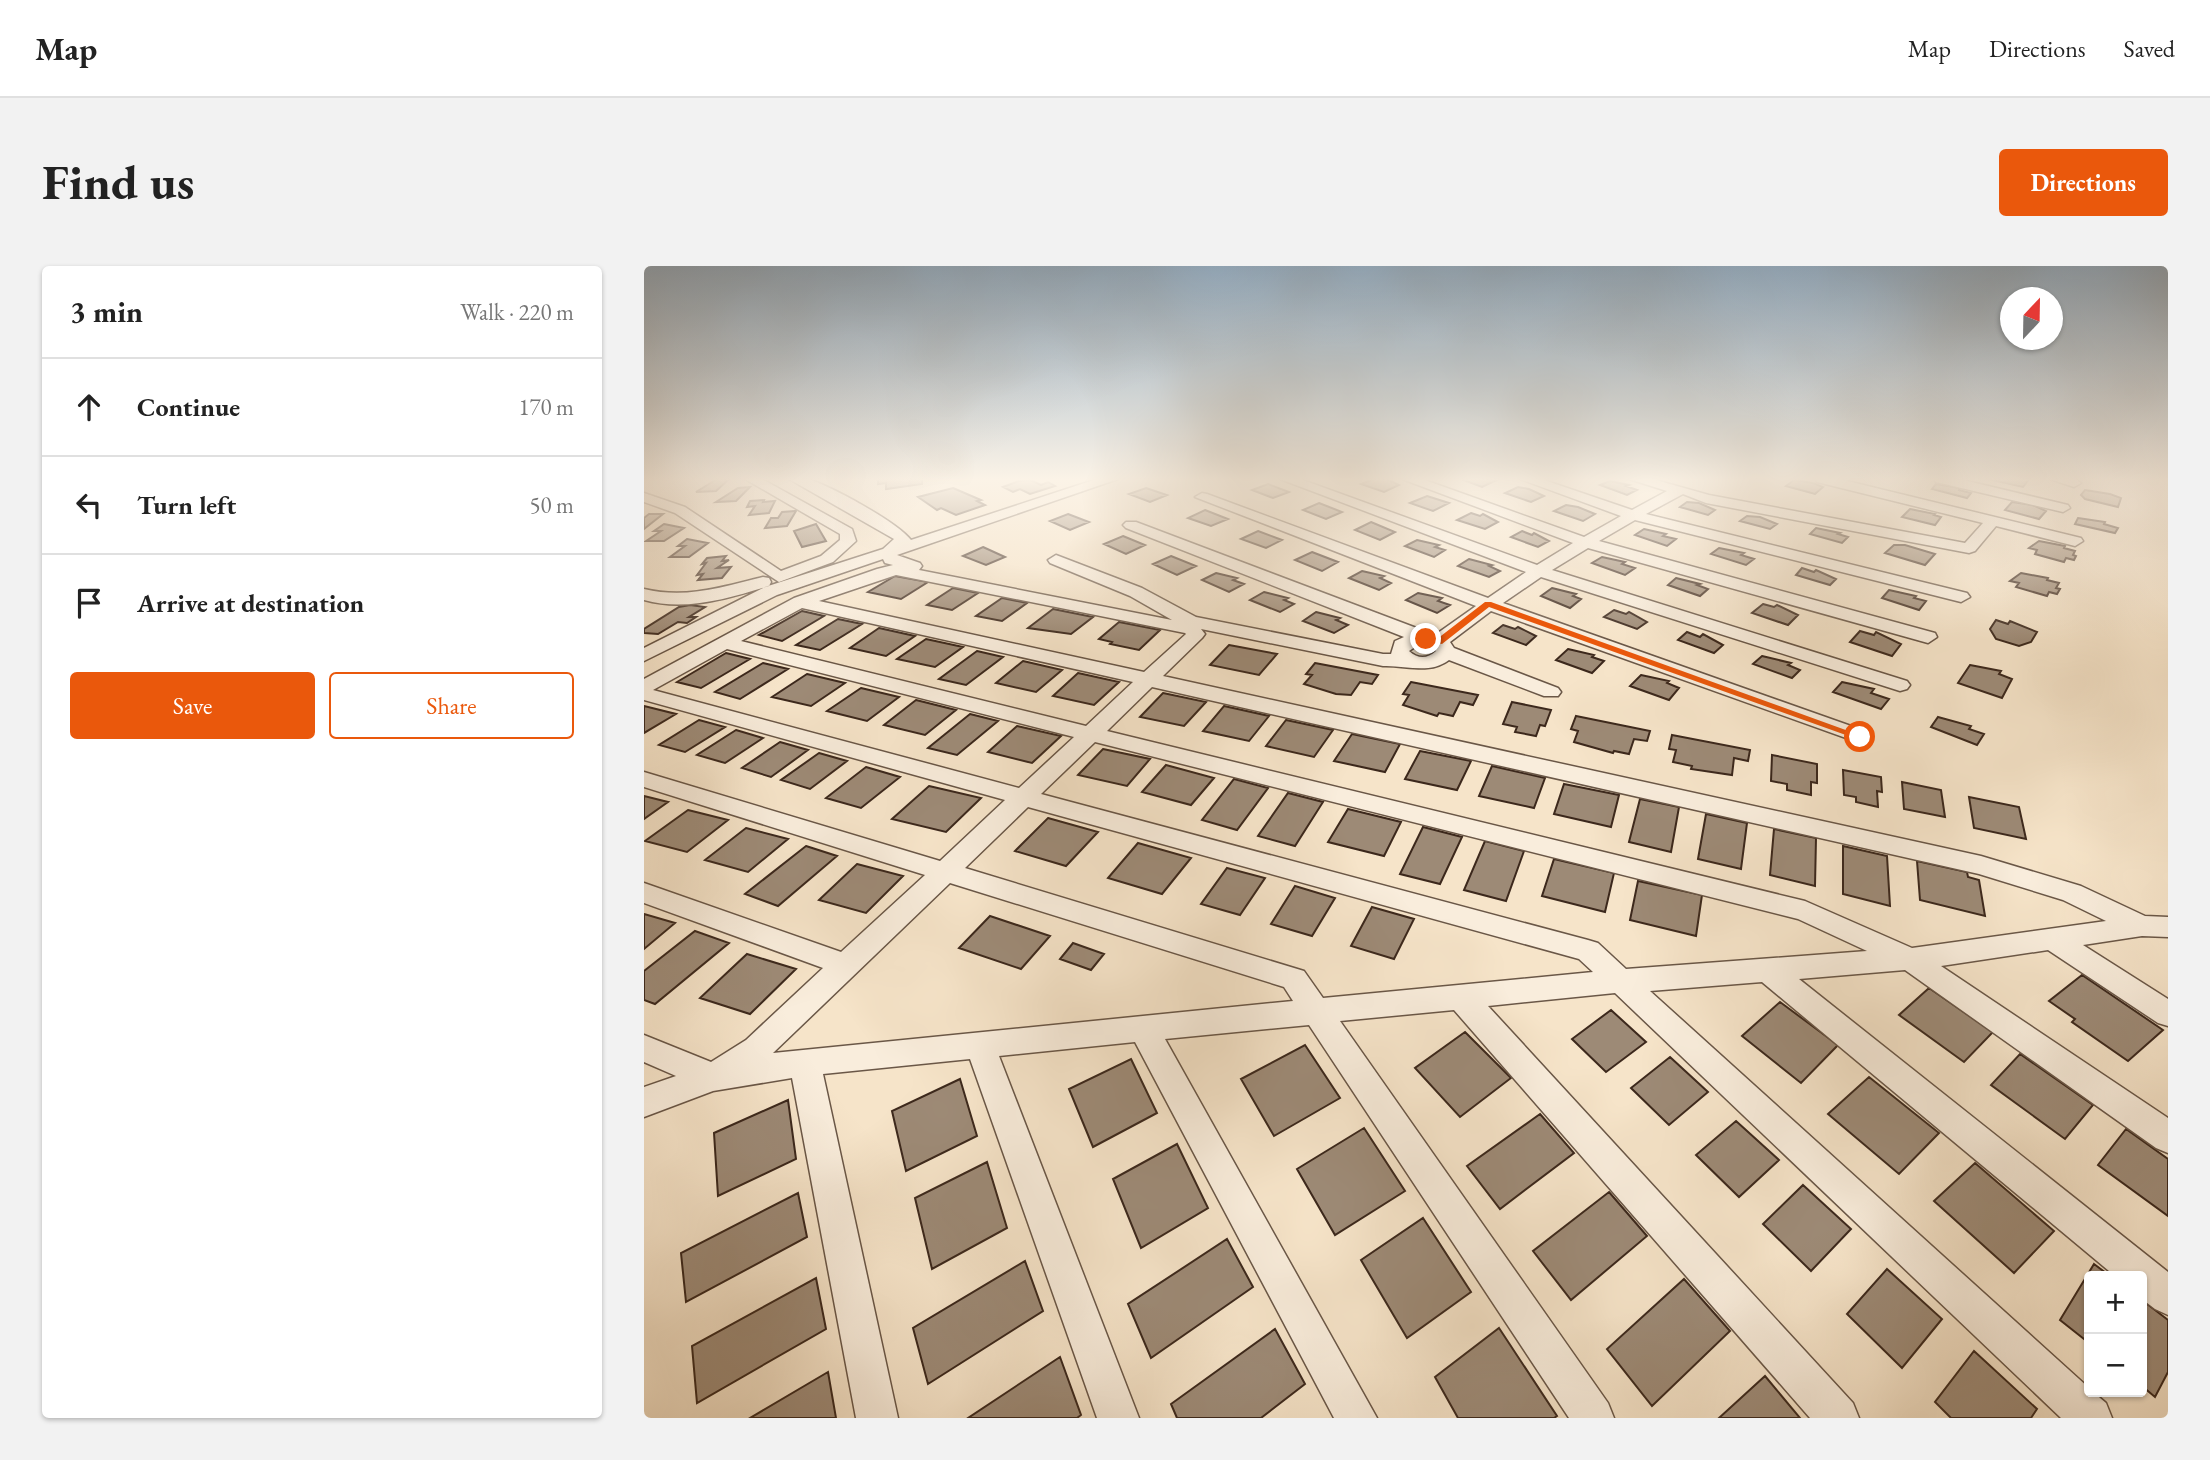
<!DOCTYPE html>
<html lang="en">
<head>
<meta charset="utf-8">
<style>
  body { margin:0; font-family:"EB Garamond",serif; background:#f2f2f2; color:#222 }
  .controls { position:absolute; right:21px; bottom:21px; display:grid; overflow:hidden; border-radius:7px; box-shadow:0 2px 5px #0004 }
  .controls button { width:63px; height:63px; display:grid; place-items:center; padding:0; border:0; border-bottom:2px solid #e0e0e0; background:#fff; color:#222; font:35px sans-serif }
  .compass { position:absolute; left:1356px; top:21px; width:63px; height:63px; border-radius:50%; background:#fff; box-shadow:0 2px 5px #0004; rotate:22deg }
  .stop { position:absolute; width:21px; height:21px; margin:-16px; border:5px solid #ea580c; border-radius:50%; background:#fff }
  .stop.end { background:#ea580c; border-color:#fff; box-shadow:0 2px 7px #0008 }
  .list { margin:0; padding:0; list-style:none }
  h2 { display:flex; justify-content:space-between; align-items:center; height:91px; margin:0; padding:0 28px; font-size:30px }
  h2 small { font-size:23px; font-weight:400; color:#767676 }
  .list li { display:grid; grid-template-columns:46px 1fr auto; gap:21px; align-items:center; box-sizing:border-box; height:98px; padding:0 28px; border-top:2px solid #e0e0e0 }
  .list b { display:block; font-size:26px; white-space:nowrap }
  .list em { font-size:23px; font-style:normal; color:#767676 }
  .actions { display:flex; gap:14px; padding:21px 28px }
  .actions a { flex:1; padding:16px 0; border:2px solid #ea580c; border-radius:7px; text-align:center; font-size:24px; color:#ea580c }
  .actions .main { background:#ea580c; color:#fff }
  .icon { flex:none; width:38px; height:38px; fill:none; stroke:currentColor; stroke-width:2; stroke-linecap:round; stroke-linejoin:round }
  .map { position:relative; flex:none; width:1524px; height:1152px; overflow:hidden; border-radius:7px }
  header { display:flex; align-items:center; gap:42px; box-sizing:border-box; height:98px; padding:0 35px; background:#fff; border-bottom:2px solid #e0e0e0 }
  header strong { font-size:33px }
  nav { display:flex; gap:38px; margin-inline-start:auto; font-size:24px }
  .intro { display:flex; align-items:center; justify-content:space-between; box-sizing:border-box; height:168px; padding:0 42px }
  h1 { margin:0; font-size:49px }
  .button { padding:18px 32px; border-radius:7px; background:#ea580c; color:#fff; font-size:24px; font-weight:700 }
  main { display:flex; gap:42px; padding:0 42px }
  aside { flex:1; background:#fff; border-radius:7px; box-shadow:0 2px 5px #0004 }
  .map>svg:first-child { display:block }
</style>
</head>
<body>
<header>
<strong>Map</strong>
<nav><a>Map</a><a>Directions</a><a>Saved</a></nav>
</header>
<div class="intro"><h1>Find us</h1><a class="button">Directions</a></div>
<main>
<aside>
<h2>3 min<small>Walk · 220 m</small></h2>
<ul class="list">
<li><svg class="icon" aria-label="ahead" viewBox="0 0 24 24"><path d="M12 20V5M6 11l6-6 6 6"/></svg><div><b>Continue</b></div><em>170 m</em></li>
<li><svg class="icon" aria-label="left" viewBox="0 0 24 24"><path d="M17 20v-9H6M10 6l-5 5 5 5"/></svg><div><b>Turn left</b></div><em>50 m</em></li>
<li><svg class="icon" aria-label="arrive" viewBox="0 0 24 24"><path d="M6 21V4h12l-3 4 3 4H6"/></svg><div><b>Arrive at destination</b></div></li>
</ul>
<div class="actions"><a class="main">Save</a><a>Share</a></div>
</aside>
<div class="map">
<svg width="1524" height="1152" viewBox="0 0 1524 1152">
  <rect width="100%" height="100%" fill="#f6e4c9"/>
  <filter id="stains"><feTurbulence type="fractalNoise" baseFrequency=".00286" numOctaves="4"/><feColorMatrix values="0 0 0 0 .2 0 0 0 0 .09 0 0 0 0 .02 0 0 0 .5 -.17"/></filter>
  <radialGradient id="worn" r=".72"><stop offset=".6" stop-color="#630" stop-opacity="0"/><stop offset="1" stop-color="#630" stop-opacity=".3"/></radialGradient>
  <path fill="#9d8a76" stroke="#3c281c" stroke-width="2" d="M73 213H85L72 225 52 226Z
    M234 213H278V218L242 223V217L234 218Z
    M730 213H743L755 219 740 226 717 218Z
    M817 213H850L853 214 838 221Z
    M1344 213H1385L1379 221Z
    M386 214 397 219 404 216 411 220 386 228 376 223 369 226 359 221 375 215Z
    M1150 214 1169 217 1179 221 1171 228 1142 220Z
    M966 215 985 219 982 220 993 224 983 229 956 219Z
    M624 218 645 226 629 232 608 224Z
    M1292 218 1316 222 1315 224 1327 227 1323 232 1288 223Z
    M106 221 92 235 72 236 94 222Z
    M874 221 885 223 900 230 887 236 861 227Z
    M309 222 337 234 333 235 341 239 312 249 297 242 293 244 274 231Z
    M502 222 523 229 506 236 485 228Z
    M1441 224 1466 228 1477 232 1474 241 1441 233 1437 229Z
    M783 230 805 237 789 245 766 237Z
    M120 234 119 236 131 235 125 247 105 249 111 240 103 241 106 235Z
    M1043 236 1055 237 1071 244 1064 249 1036 241Z
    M1368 236 1389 239 1402 245 1395 253 1361 244Z
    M675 237 698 246 682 253 659 244Z
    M922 239 934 241 951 248 939 255 910 245Z
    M1266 243 1291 248 1290 249 1297 251 1291 259 1258 251Z
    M561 244 584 253 567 260 544 252Z
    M152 245 143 260 121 262 127 252H134L138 246Z
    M827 247 836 250 839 248 854 256 841 263 813 254Z
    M5 248H19L0 263V252Z
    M424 248 445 256 426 264 406 255Z
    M1103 250 1116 251 1133 258 1126 263 1096 255Z
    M1434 252 1461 256 1460 258 1474 262 1471 267 1431 258Z
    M727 256 751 266 736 274 711 264Z
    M20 258 40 262 20 275H2L17 265H10Z
    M172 258 182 275 158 281 150 265Z
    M1172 262 1196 267 1194 268 1204 271 1198 277 1166 268Z
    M1000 263 1022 268 1019 270 1032 273 1023 280 991 269Z
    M614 265 638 274 622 282 597 273Z
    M878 265 888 269 890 267 905 275 894 281 867 271Z
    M479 270 501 279 482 288 460 278Z
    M43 273 64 277 45 291H26L41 280H34Z
    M773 274 795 279 791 281 801 284 790 291 761 280Z
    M1395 275 1421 280 1420 282 1431 285 1429 289 1432 290 1430 294 1422 292 1420 296 1391 288 1393 284 1385 282Z
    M1250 279H1261L1291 288 1281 299 1241 287Z
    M339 281 361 291 342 299 319 290Z
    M1075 282 1100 287 1097 289 1110 293 1102 299 1067 288Z
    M668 286 694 296 678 305 651 294Z
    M82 290 78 295 85 294 73 302 87 301 78 312 54 314 59 308 53 309 62 297 58 298 63 292Z
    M527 290 552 300 533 309 509 298Z
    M958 291 981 296 978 298 991 302 981 309 948 297Z
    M825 293 848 299 845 300 856 305 845 311 814 300Z
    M1158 302 1170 306 1172 304 1192 313 1186 319 1152 309Z
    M718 305 740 310 736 312 747 317 735 324 705 312Z
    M572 307 593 312 589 314 600 318 585 326 558 314Z
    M1377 307 1404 312 1403 314 1415 317 1412 322 1416 323 1413 328 1405 326 1403 330 1372 321 1375 317 1366 315Z
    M251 310 284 316 257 333 224 326Z
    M1032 312 1056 318 1053 319 1064 323 1056 330 1024 319Z
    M309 322 334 327 308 344 283 339Z
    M908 322 932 328 929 330 937 333 926 342 897 330Z
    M1245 324 1272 330 1270 332 1282 335 1275 344 1238 332Z
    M620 326 644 332 640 334 650 338 636 346 606 334Z
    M774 327 798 332 794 335 806 339 793 347 762 334Z
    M358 332 383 337 358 355 332 350Z
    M1119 338 1130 341 1133 339 1154 349 1144 359 1108 347Z
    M46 339 61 341 45 351H52L43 357 34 356 14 368 0 367V363L35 341Z
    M409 343 449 351 427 368 384 362Z
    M970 344 982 348 985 346 1003 356 993 363 960 351Z
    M158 345 180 350 138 375 115 369Z
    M672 346 696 352 692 354 704 359 690 367 659 355Z
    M194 353 218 358 176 384 152 379Z
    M1352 354 1364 358 1366 355 1393 366 1387 376 1375 380 1352 373 1346 363Z
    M475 356 516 364 495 384 466 378 468 376 455 373Z
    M859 359 871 363 874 361 892 370 882 379 849 367Z
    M235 362 271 370 242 390 206 382Z
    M1216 365 1230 369 1232 366 1257 378 1248 390 1206 376Z
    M1043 366 1056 371 1059 368 1079 379 1070 387 1034 374Z
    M282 373 319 381 291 401 253 393Z
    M585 379 633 388 615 409 566 399Z
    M924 383 950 389 948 391 960 395 948 407 912 394Z
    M333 385 359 391 322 419 295 413Z
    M82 387 106 393 57 422 33 416Z
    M1118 390 1147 397 1144 399 1156 404 1148 412 1109 398Z
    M379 395 418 404 392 426 352 417Z
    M119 397 144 403 96 433 71 426Z
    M671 397 734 409 728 418 716 416 707 429 692 428 660 418 668 409 662 408Z
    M1326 399 1357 405 1355 408 1368 413 1358 432 1314 417Z
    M434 407 475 416 450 439 409 430Z
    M163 408 201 417 167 440 128 431Z
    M997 409 1025 415 1023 417 1035 422 1025 434 986 420Z
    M767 416 834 429 829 439 816 436 809 450 795 447 793 450 759 439 765 429 759 428Z
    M1198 416 1230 423 1227 427 1245 433 1237 443 1189 426Z
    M217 422 255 431 223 455 183 445Z
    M519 427 562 436 540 460 496 451Z
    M272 434 312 444 281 469 240 459Z
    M868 436 907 444 901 460 896 459 892 470 871 466 873 461 859 458Z
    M0 440 32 448 0 467Z
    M580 440 625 450 605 475 559 465Z
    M326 448 354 455 313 489 284 482Z
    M932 450 1006 465 1003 475 990 473 985 488 970 485 969 487 930 476 934 465 927 463Z
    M1294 451 1327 460 1325 463 1340 468 1333 479 1287 461Z
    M55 454 81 461 41 486 15 479Z
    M642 454 689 464 670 491 622 480Z
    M373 460 417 470 388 497 344 486Z
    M92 464 119 472 81 497 53 489Z
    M708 468 756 478 741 506 690 495Z
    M1028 469 1106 484 1104 495 1090 492 1088 509 1047 503 1048 500 1029 496 1032 484 1025 483Z
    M136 476 164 484 127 511 98 502Z
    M459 483 506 493 483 520 434 509Z
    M776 485 827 495 813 524 761 513Z
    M175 487 203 495 166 523 137 514Z
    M1128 489 1173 498V517L1167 516V529L1143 524V518L1127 515Z
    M522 499 570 512 547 539 498 526Z
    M848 500 901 512 890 542 835 530Z
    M222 501 256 511 217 542 182 532Z
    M1199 504 1237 511 1238 526 1233 525 1234 541 1212 536V531L1200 529Z
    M590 513 624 522 593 564 558 554Z
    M1258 516 1297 524 1301 551 1260 543Z
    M920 518 975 529 967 561 910 548Z
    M285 520 337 532 302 566 248 553Z
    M644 527 679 536 651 580 614 570Z
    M0 530 24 536 0 553Z
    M1325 531 1375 541 1382 573 1330 562Z
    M996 533 1035 541 1027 586 985 576Z
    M704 543 757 556 740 590 684 576Z
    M44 544 84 554 43 586 1 575Z
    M1062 548 1103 557 1097 603 1054 593Z
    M404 552 454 566 422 600 371 585Z
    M779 561 818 571 796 618 756 608Z
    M102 562 144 573 104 606 61 594Z
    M1130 563 1172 572 1171 620 1126 609Z
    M841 575 880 585 862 635 820 624Z
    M494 577 547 592 518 628 464 612Z
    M162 580 193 590 134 640 101 628Z
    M1199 580 1243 590 1246 640 1199 628Z
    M910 593 970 607 961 646 898 630Z
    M1273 595 1323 606 1324 611 1335 614 1341 650 1276 634Z
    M213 598 259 610 222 647 175 634Z
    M583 602 621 612 596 649 557 638Z
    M994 615 1058 629 1052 670 986 654Z
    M651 620 691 632 668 670 627 658Z
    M728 641 770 653 750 693 707 680Z
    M0 648 31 657 0 683Z
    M346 650 406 670 377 703 315 682Z
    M51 665 85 677 11 738 0 734V705Z
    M429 677 460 688 447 704 416 693Z
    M103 688 152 703 106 748 56 732Z
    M1438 709 1519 764 1484 795 1428 756 1431 753 1405 735Z
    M1285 722 1349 766 1320 796 1255 749Z
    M1136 736 1194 779 1157 817 1098 770Z
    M967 744 1002 776 962 806 928 773Z
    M821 766 867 812 816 851 771 802Z
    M661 779 696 832 630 870 597 813Z
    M1376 788 1449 839 1421 873 1347 819Z
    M1026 791 1064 826 1025 859 987 822Z
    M487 793 513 847 449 881 425 823Z
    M1225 811 1295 867 1255 908 1184 848Z
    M316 813 333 870 262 905 248 845Z
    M144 834 152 893 74 930 70 867Z
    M896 848 930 887 856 943 823 900Z
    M1092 855 1135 894 1095 931 1052 889Z
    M720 862 761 925 691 969 653 903Z
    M1482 863 1524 893V950L1454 899Z
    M533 878 564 942 497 982 469 913Z
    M343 896 363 962 288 1003 271 932Z
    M1331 897 1410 965 1370 1007 1290 935Z
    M1159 919 1207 963 1167 1005 1119 958Z
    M965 926 1003 970 927 1034 889 985Z
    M154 927 163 971 42 1036 37 987Z
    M779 952 827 1026 763 1072 717 994Z
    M583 973 609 1021 507 1092 484 1038Z
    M381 995 399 1045 284 1118 269 1062Z
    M1450 998 1466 1010H1445V1077L1416 1054Z
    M1243 1003 1298 1053 1258 1102 1203 1048Z
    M172 1012 182 1063 53 1137 48 1080Z
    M1040 1013 1086 1065 1008 1140 963 1083Z
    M1498 1034 1524 1054V1106L1511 1131 1498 1120Z
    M855 1062 913 1150 910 1152H814L791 1111Z
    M631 1063 661 1118 617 1152H533L527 1138Z
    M1330 1085 1393 1143 1387 1152H1307L1291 1136Z
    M416 1091 437 1149 433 1152H324Z
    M184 1106 192 1152H106Z
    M1121 1110 1156 1152H1075Z"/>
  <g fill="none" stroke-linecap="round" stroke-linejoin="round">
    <defs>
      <path id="minor" d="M101 213H118L208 263 212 275 189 296 135 316 31 247 0 236V227L41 241 137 305 177 290 196 274V268Z
        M145 213C152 213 160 212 167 214 190 222 253 256 267 274L453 213H474L253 289 276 297 278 300 275 304 528 354 486 330 406 297 404 294 412 289 498 322 552 351 739 388H747L751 375 760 371 482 262 479 259 482 256H492L791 369 832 340 551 231 558 227 563 228 844 332 882 306 636 213H656L893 299 929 277 758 213H778L940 271 977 250 876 213H897L988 244 1023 225 985 213H1008L1065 229 1321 277 1339 257 1173 216 1171 213H1195L1437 272 1439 275 1431 280 1352 260 1331 285 1325 287 1062 237 1039 228 1002 248 1323 327 1326 331 1317 336 991 254 955 275 1291 367 1293 371 1284 377 944 282 908 304 1263 415 1266 419 1263 423 1256 425 897 311 859 337 1224 466 1227 471 1224 476 1216 477 847 345 806 376 810 382 914 422 917 426 914 430H900L805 394C785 409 762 399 739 400L557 363 561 368 558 372 519 410 1337 590 1437 620 1501 650 1524 651V671L1498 670 1439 679 1524 733V760L1514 757 1404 684 1297 700 1524 852V887L1512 882 1261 704 1155 713 1524 1006V1049L1511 1043 1498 1033V1010H1471L1118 716 1006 725 1445 1122V1126H1449L1462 1137 1468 1152H1417L971 727 844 740 1209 1137 1215 1152H1166L810 744 696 755 964 1137 970 1152H925L665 759 521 773 733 1152H690L491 776 355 790 495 1152H453L326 793 179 808 254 1152H212L148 812 69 825 0 851V821L32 810 0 796V769L67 796 102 774 179 702 0 637V617L197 686 281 609 0 521V506L296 595 361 534 0 434V413L150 332 233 303 249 299 241 297 239 293 133 329 0 395V382L121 321 239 283 250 273ZM252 309 541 367 542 368 500 406 175 335ZM158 342 489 416 442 460 97 375ZM783 378 792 385C783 393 774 393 765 385L774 379ZM83 383 430 471 375 522 9 424ZM508 421 1335 608 1419 634 1462 655 1268 682 1161 635 463 465ZM451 476 1154 653 1223 685 982 703 954 677 944 674 397 528ZM384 541 935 693 949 706 679 732 660 705 321 602ZM306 617 640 721 649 735 129 787Z
        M1290 213H1315L1424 239 1426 242 1419 246 1292 216Z
        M1406 213H1431L1437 217 1430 221Z
        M119 311 125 312 127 316 125 320C86 332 41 346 0 334V323C42 333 78 321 119 311Z"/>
    </defs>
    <use href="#minor" stroke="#6a5747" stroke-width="3"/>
    <use href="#minor" fill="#f9eddc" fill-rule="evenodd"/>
  </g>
  <linearGradient id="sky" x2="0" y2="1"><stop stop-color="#94aec4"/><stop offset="0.57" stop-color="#fbf3e7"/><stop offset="1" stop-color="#fbf3e7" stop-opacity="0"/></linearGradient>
  <rect width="1524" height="374" fill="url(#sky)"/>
  <path fill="#ea580c" d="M841 336H847L1221 471 1213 473 845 341 798 378 777 373 782 370 793 373Z"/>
  <rect width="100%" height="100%" filter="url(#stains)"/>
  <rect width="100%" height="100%" fill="url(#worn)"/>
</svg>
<div class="controls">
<button>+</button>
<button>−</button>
</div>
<svg class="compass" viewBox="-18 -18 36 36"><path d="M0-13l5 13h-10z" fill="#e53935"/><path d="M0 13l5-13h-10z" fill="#767676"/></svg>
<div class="stop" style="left:1216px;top:471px"></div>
<div class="stop end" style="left:782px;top:373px"></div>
</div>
</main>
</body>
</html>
